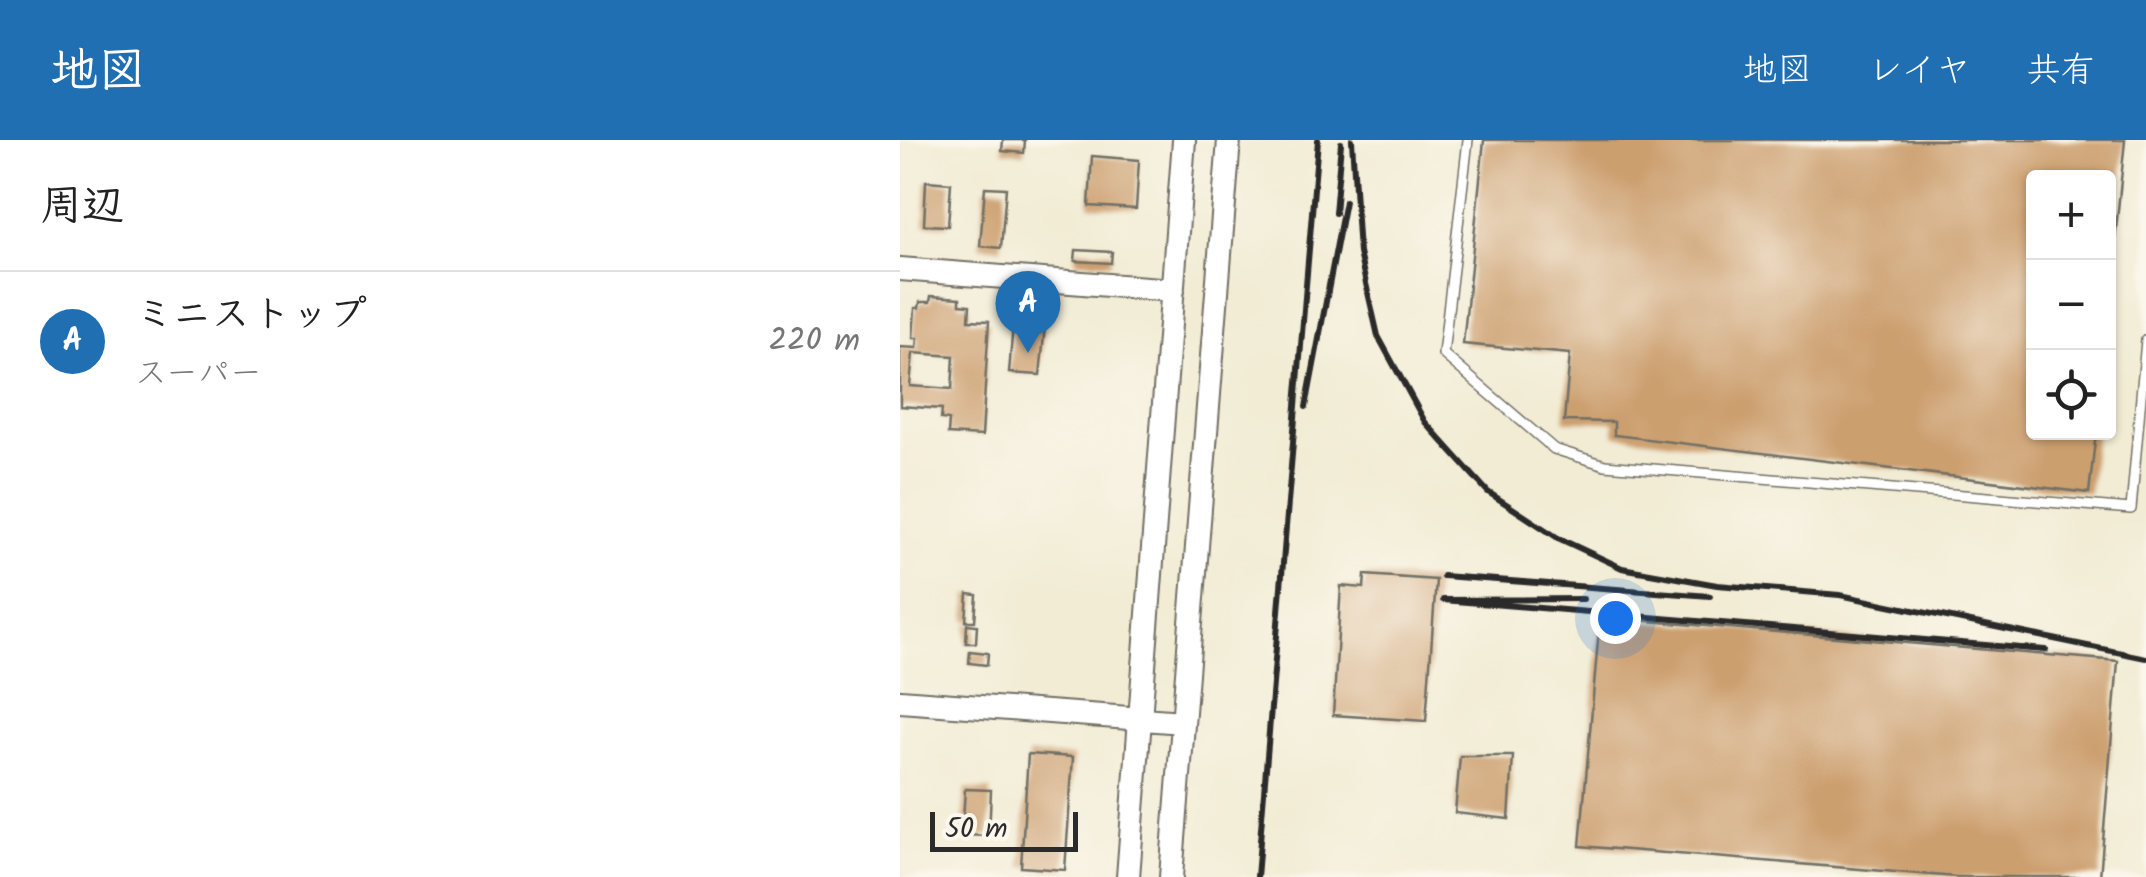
<!DOCTYPE html>
<html lang="ja">
<head>
<meta charset="utf-8">
<style>
  body { margin:0; font-family:Kalam,"Klee One",sans-serif; background:#f6f6f6; color:#222 }
  .controls { position:absolute; right:30px; top:30px; display:grid; overflow:hidden; border-radius:10px; box-shadow:0 2px 8px #0004 }
  .controls button { width:90px; height:90px; display:grid; place-items:center; padding:0; border:0; border-bottom:2px solid #e0e0e0; background:#fff; color:#222; font:50px sans-serif }
  .scale { position:absolute; left:30px; bottom:25px; width:148px; box-sizing:border-box; padding-left:10px; border:5px solid #2b2b2b; border-top:0; font-size:28px; line-height:35px; white-space:nowrap; color:#2b2b2b; -webkit-text-stroke:8px #fbf7ec; paint-order:stroke }
  .you { position:absolute; left:715px; top:478px; width:35px; height:35px; margin:-25px; border:8px solid #fff; border-radius:50%; background:#1a73e8; box-shadow:0 0 0 15px #1a73e833 }
  .badge { display:grid; place-items:center; width:65px; height:65px; border-radius:50%; background:#1f6fb2; color:#fff; font-size:32px; font-weight:700 }
  .pin { position:absolute; translate:-50% -82px; filter:drop-shadow(0 2px 5px #0008) }
  .pin::after { content:''; position:absolute; top:52px; width:35px; height:30px; background:inherit; clip-path:polygon(0 0,100% 0,50% 100%) }
  .list { margin:0; padding:0; list-style:none }
  h2 { display:flex; justify-content:space-between; align-items:center; height:130px; margin:0; padding:0 40px; font-size:42px }
  h2 small { font-size:32px; font-weight:400; color:#767676 }
  .list li { display:grid; grid-template-columns:65px 1fr auto; gap:30px; align-items:center; box-sizing:border-box; height:140px; padding:0 40px; border-top:2px solid #e0e0e0 }
  .list b { display:block; font-size:38px; white-space:nowrap }
  .list p { margin:0; font-size:32px; white-space:nowrap; color:#767676 }
  .list em { font-size:32px; font-style:normal; color:#767676 }
  .icon { flex:none; width:55px; height:55px; fill:none; stroke:currentColor; stroke-width:2; stroke-linecap:round; stroke-linejoin:round }
  .map { position:relative; flex:none; width:1246px; height:737px; overflow:hidden }
  header { display:flex; align-items:center; gap:60px; box-sizing:border-box; height:140px; padding:0 50px; background:#1f6fb2; color:#fff }
  header strong { font-size:48px }
  nav { display:flex; gap:55px; margin-inline-start:auto; font-size:35px }
  main { display:flex }
  aside { flex:1; background:#fff }
  .map>svg:first-child { display:block }
</style>
</head>
<body>
<header>
<strong>地図</strong>
<nav><a>地図</a><a>レイヤ</a><a>共有</a></nav>
</header>
<main>
<aside>
<h2>周辺<small></small></h2>
<ul class="list">
<li><span class="badge">A</span><div><b>ミニストップ</b><p>スーパー</p></div><em>220 m</em></li>
</ul>
</aside>
<div class="map">
<svg width="1246" height="737" viewBox="0 0 1246 737">
  <rect width="100%" height="100%" fill="#fbf7ec"/>
  <filter id="ink" filterUnits="userSpaceOnUse"><feTurbulence type="fractalNoise" baseFrequency=".01" numOctaves="2"/><feDisplacementMap in="SourceGraphic" scale="20" xChannelSelector="R" yChannelSelector="G"/><feConvolveMatrix kernelMatrix="1 2 1 2 8 2 1 2 1" color-interpolation-filters="sRGB"/></filter>
  <filter id="wash" filterUnits="userSpaceOnUse"><feTurbulence type="fractalNoise" baseFrequency=".0048" numOctaves="4" result="noise"/><feDisplacementMap in="SourceGraphic" scale="40" xChannelSelector="R" yChannelSelector="G"/><feGaussianBlur stdDeviation="2.25" result="paint"/><feColorMatrix in="noise" values="0 0 0 0 0 0 0 0 0 0 0 0 0 0 0 0 0 1.4 0 .05"/><feComposite in="paint" operator="in"/></filter>
  <g filter="url(#wash)">
    <rect width="100%" height="100%" fill="#f2ecd4"/>
    <g id="blocks">
      <path fill="#cc9f6e" fill-rule="evenodd" d="M103 0H125L124 13 102 11Z
        M584 0H1225L1211 140H1208V38H1134V292H1196L1189 353 714 295V282L664 281 670 214 563 204Z
        M192 16 239 20 236 69 189 66Z
        M26 41 51 43 48 86 24 85Z
        M85 47 106 48 101 108 80 106Z
        M176 110 212 112 211 123 175 121Z
        M31 156 60 158V164L70 165 69 180 89 181 82 296 48 294 49 280 41 279 42 269 0 266V207L17 208 18 198H13L15 168H19L20 162H30ZM13 213 54 216 52 249 10 246Z
        M113 184 145 186 140 235 109 233Z
        M465 435 536 440 526 581 433 575 441 446 464 448Z
        M68 454 77 455 75 481H66Z
        M700 477 1218 521 1200 737H1057L680 706Z
        M67 484 77 485 76 503H66Z
        M70 511 88 513 87 525 69 523Z
        M128 614 173 617 165 730 121 727Z
        M560 616H613L609 679 555 673Z
        M65 649 91 650 89 696 62 695Z"/>
    </g>
  </g>
  <g filter="url(#ink)">
    <use href="#blocks" fill-opacity="0" stroke="#716f66" stroke-width="2.5"/>
    <g fill="none" stroke-linecap="round" stroke-linejoin="round">
      <defs>
        <path id="service" d="M568 0 543 214 654 309 705 325 1231 369 1246 200"/>
        <path id="tertiary" d="M0 129 273 150
          M0 561 283 582
          M228 737 284 0
          M271 737 329 0"/>
      </defs>
      <use href="#service" stroke="#716f66" stroke-width="12"/>
      <use href="#tertiary" stroke="#716f66" stroke-width="26"/>
      <use href="#service" stroke="#fff" stroke-width="9"/>
      <use href="#tertiary" stroke="#fff" stroke-width="22"/>
      <path stroke="#2b2b2b" stroke-width="6" d="M452 0 459 113 478 196 525 282 588 352 658 398 722 428 817 445 940 455 1246 518
        M435 73 441 3
        M406 267 445 61
        M543 436 810 456
        M683 459 543 460 1146 510
        M357 737 418 0"/>
    </g>
  </g>
</svg>
<div class="controls">
<button>+</button>
<button>−</button>
<button><svg class="icon" aria-label="locate" viewBox="0 0 24 24"><circle cx="12" cy="12" r="6"/><path d="M12 2v4M12 18v4M2 12h4M18 12h4"/></svg></button>
</div>
<div class="scale">50 m</div>
<div class="you"></div>
<div class="pin badge" style="left:128px;top:213px">A</div>
</div>
</main>
</body>
</html>
